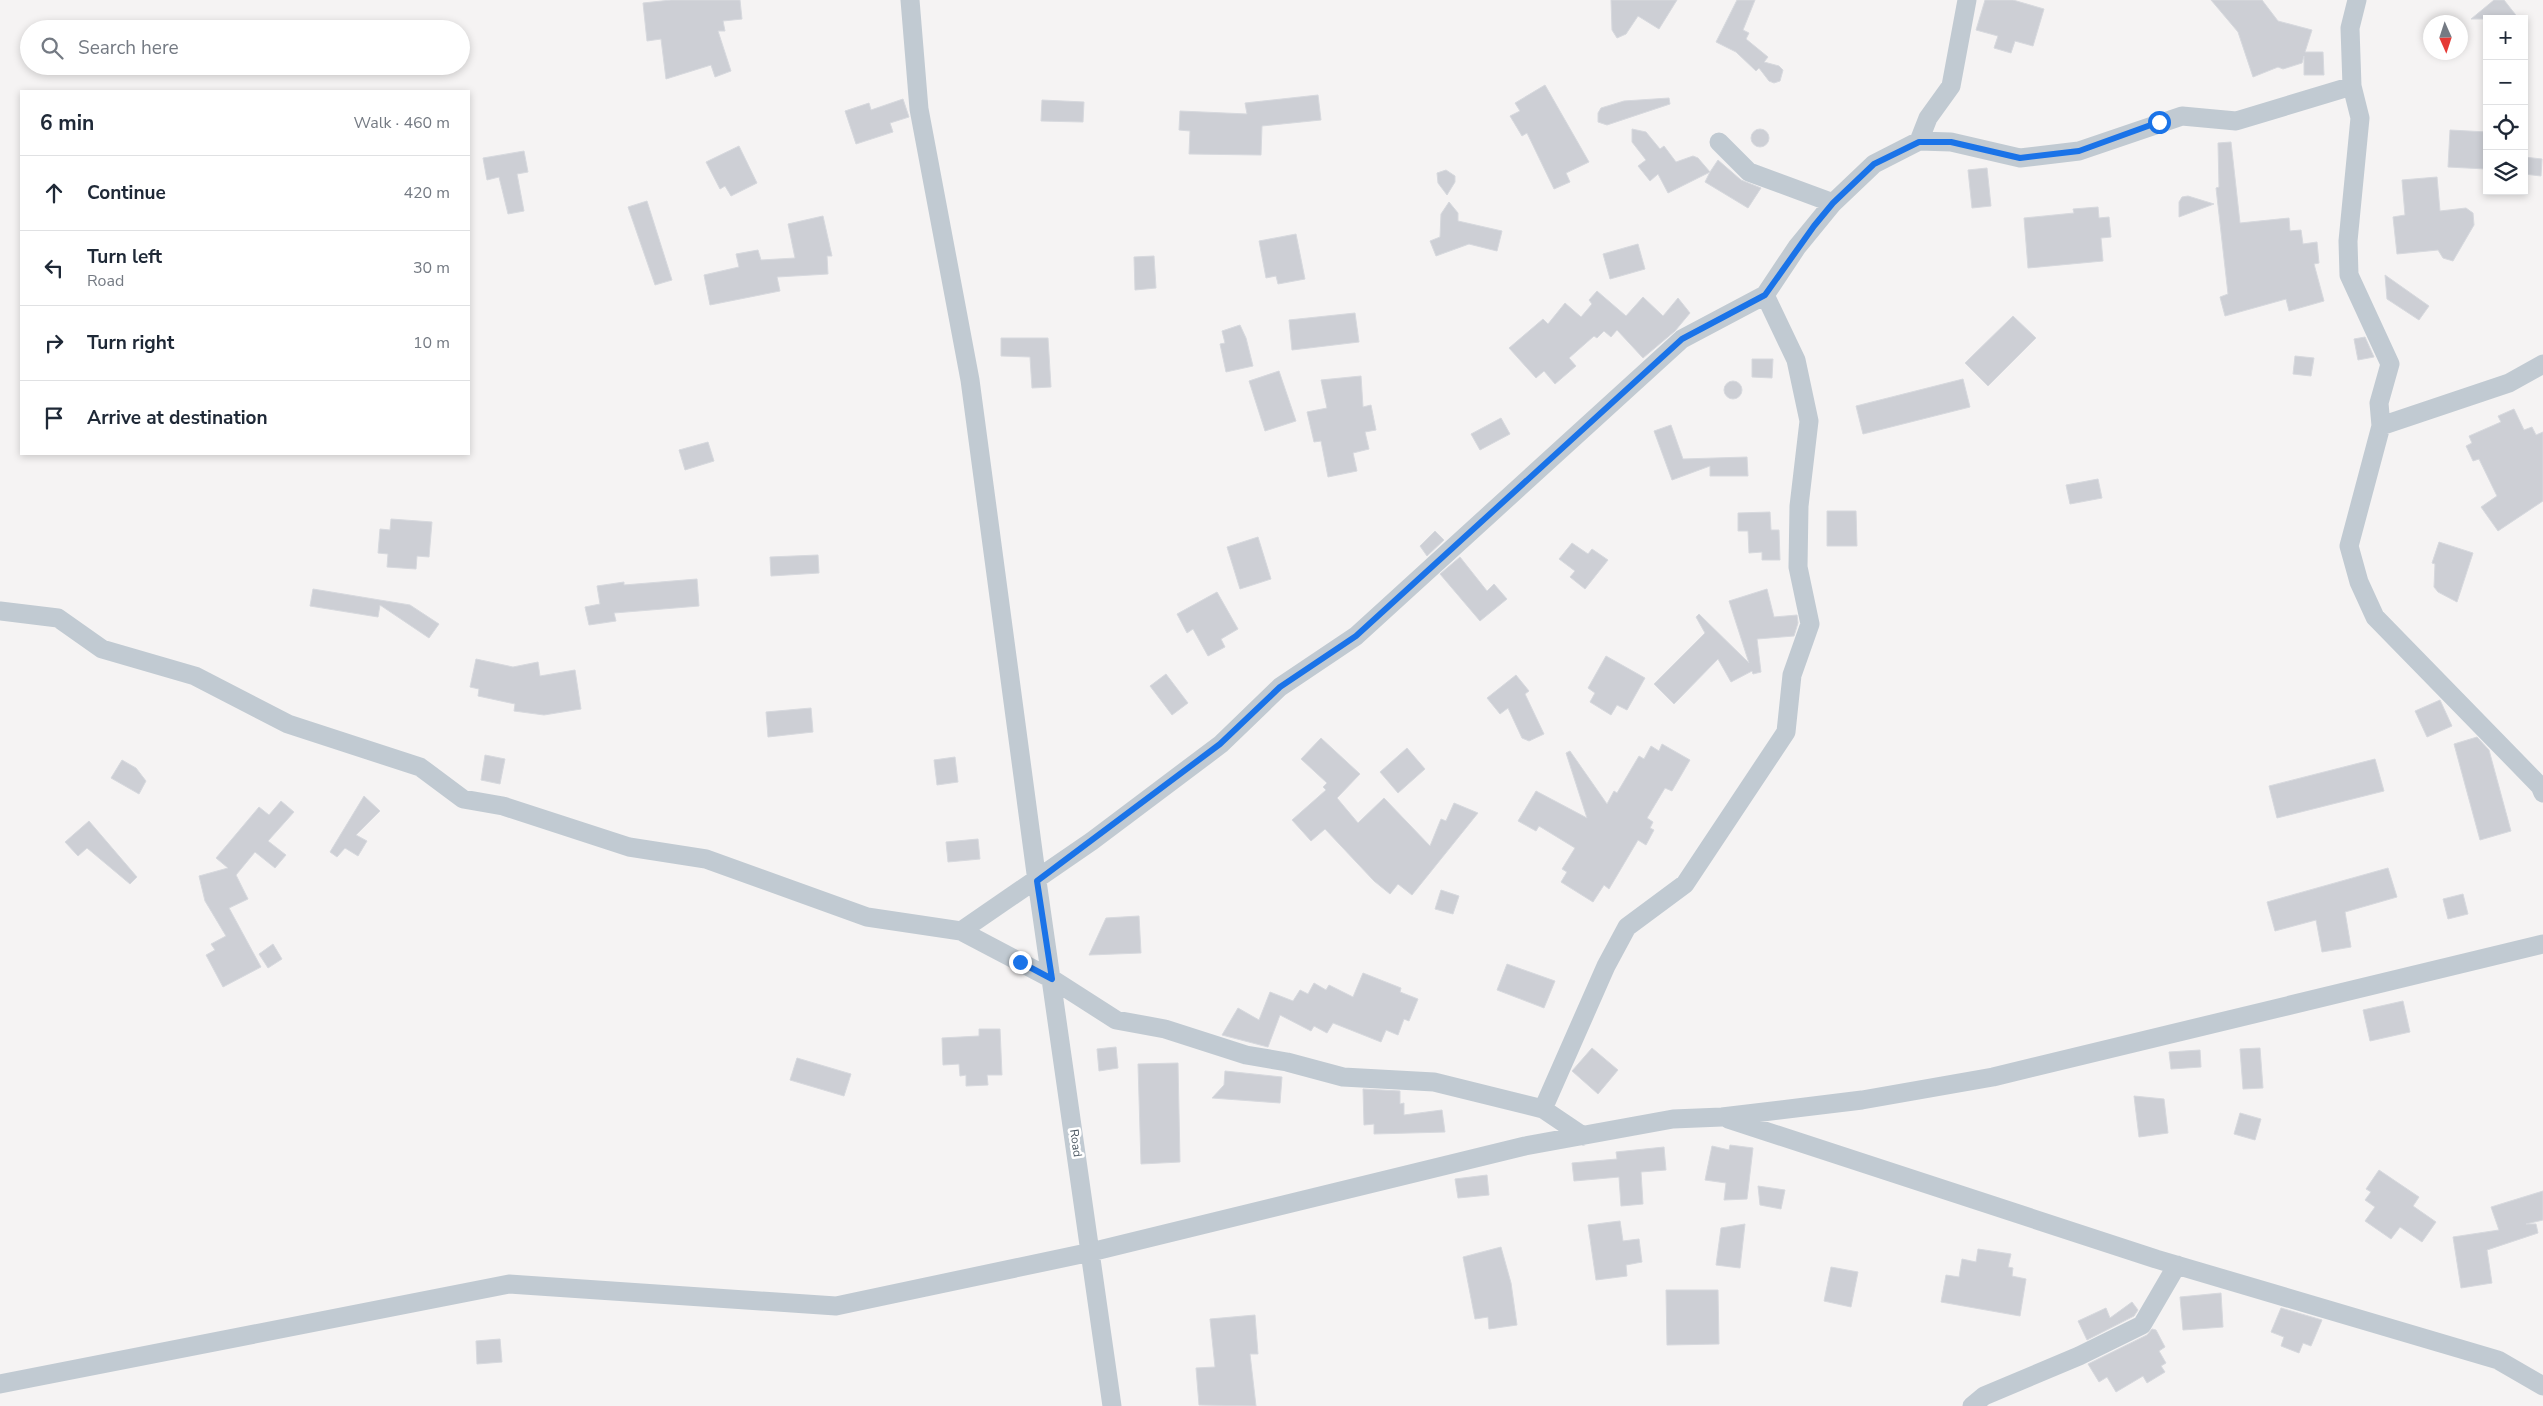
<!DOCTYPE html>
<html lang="en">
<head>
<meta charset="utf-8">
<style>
  body { margin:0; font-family:"Nunito Sans",sans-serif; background:#f6f6f7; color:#1f2937 }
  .controls { position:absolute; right:15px; top:15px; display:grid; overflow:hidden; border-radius:0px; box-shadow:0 2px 8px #0003 }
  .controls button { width:45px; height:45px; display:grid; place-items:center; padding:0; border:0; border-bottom:1px solid #e0e1e3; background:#fff; color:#1f2937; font:25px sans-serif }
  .compass { position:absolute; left:2423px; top:15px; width:45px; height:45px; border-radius:50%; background:#fff; box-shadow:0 2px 8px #0003; rotate:177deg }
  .stop { position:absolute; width:15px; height:15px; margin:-11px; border:4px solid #1a73e8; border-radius:50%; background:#fff }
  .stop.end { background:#1a73e8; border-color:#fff; box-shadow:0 1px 5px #0008 }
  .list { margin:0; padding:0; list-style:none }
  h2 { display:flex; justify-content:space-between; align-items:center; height:65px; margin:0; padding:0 20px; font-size:21px }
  h2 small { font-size:16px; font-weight:400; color:#747a83 }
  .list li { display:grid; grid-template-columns:32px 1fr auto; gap:15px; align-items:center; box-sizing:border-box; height:75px; padding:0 20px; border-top:1px solid #e0e1e3 }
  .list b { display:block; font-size:19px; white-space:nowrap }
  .list p { margin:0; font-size:16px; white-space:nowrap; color:#747a83 }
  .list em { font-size:16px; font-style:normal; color:#747a83 }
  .icon { flex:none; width:28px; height:28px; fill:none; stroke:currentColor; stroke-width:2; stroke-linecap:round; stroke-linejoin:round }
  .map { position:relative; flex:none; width:2543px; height:1406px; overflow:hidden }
  .search { position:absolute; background:#fff; box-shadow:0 2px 8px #0003; left:20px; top:20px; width:450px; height:55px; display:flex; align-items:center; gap:12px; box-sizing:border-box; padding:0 18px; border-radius:28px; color:#747a83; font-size:19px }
  .panel { position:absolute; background:#fff; box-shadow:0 2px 8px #0003; left:20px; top:90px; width:450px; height:365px; border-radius:0px }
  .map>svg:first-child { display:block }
</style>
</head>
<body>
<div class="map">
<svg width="2543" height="1406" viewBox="0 0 2543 1406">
  <rect width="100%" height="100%" fill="#f5f3f3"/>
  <path fill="#cdcfd5" stroke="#d7d9de" d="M671 0H740L742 19 723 21 725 31H718L731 71 715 77 711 65 666 79 661 39 647 41 643 3Z
    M1611 0H1677L1659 29 1638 16 1626 34 1617 38 1612 30Z
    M1737 0H1755L1743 30 1749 33 1746 39 1768 57 1764 62 1779 66 1783 70 1780 81 1774 83 1769 81 1759 68 1756 71 1736 52 1716 42Z
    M1985 0H2013L2044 9 2033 46 2015 41 2011 53 1994 48 1998 36 1976 30Z
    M2211 0H2262L2278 21 2312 30 2305 52H2323L2324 75H2304V56L2302 63 2283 69 2278 67 2253 77 2238 32Z
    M2494 0H2504L2519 19H2471Z
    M1545 85 1589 162 1566 173 1570 182 1554 189 1527 133 1522 136 1510 116 1520 111 1515 103Z
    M1318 95 1321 120 1262 126 1261 155 1189 154 1190 131 1179 130 1180 111 1247 114 1245 103Z
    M1669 98 1670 104 1607 125 1598 122V113L1601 108 1624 101Z
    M903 99 909 117 890 123 893 132 856 144 845 111 869 103 871 110Z
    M1042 100 1084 102 1083 122 1041 121Z
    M1632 129 1646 132 1660 149 1664 146 1676 162 1693 156 1698 158 1710 172 1718 160 1741 180 1761 188 1748 208 1705 182 1710 172 1668 193 1658 174 1650 181 1638 166 1646 160 1632 142Z
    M1751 138a9 9 0 1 1 18 0a9 9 0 1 1-18 0Z
    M2450 130 2487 132 2486 169 2448 167Z
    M2231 142 2240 223 2289 218 2290 231 2301 230 2303 244 2317 242 2319 263 2314 264 2324 301 2289 311 2286 299 2225 316 2220 297 2228 294 2216 188 2219 187 2218 143Z
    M739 146 757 183 731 196 725 186 720 189 706 162Z
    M524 151 528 172 517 174 524 211 508 214 499 177 487 180 483 158Z
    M2524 157 2542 159 2541 176 2524 174Z
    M1987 168 1991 206 1972 208 1968 170Z
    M1446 170 1455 176V182L1447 195 1438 183 1437 173Z
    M2437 177 2440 211 2466 208 2473 213 2474 225 2453 261 2443 258 2438 250 2397 254 2393 217 2405 215 2402 180Z
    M2188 196 2214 204 2179 217V202L2182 197Z
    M647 201 672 280 655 285 628 207Z
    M1449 202 1458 213V221L1502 231 1497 251 1469 244 1436 256 1430 241 1440 237 1441 214Z
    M2098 207 2099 218 2109 217 2111 237 2101 238 2103 261 2028 268 2024 218 2074 213 2073 209Z
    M823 216 832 256H827L828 274 777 277 780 291 710 305 704 275 739 267 736 254 758 250 761 260 795 258 788 224Z
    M1296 234 1305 279 1278 284 1276 276 1266 278 1259 241Z
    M1638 244 1645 269 1610 279 1603 254Z
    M1154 256 1156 288 1135 290 1134 257Z
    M2385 275 2429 306 2419 320 2387 299Z
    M1597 291 1626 316 1643 297 1663 316 1678 298 1690 313 1675 331 1643 358 1617 330 1611 337 1604 331 1597 338 1594 336 1569 358 1576 366 1555 384 1544 371 1536 378 1509 348 1543 319 1548 324 1565 303 1581 317 1592 304 1589 300Z
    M1355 313 1359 342 1292 350 1289 320Z
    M2013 316 2036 338 1988 386 1965 363Z
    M1240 325 1246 338 1253 366 1226 372 1220 344 1225 343 1222 331Z
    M2365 337 2374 357 2358 360 2354 339Z
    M1001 338H1048L1051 387 1032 388 1030 357 1001 356Z
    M2295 356 2314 358 2311 376 2293 374Z
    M1752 359H1773L1772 378 1752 377Z
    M1279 371 1296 421 1265 431 1249 381Z
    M1361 376 1363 407 1371 405 1376 430 1365 432 1369 449 1353 453 1357 471 1328 477 1321 441 1314 442 1307 412 1327 408 1321 380Z
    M1963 379 1970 407 1863 434 1856 406Z
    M1724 390a9 9 0 1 1 18 0a9 9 0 1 1-18 0Z
    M2514 409 2524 430 2532 427 2536 435 2543 432V501L2498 531 2481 507 2497 496 2479 459 2473 461 2466 446 2472 443 2469 436 2501 422 2498 416Z
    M1501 418 1510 434 1480 450 1471 434Z
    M1671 425 1683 459 1747 457 1748 476H1710V466L1672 480 1654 431Z
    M708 442 714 461 685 470 679 450Z
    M2098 479 2102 498 2070 504 2066 485Z
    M1827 511H1856L1857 546H1827Z
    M1770 512 1771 530H1779L1780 560H1762V552L1749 553 1748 531H1738V513Z
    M391 519 432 522 429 557 417 556 416 569 387 567 388 554 378 553 380 529 390 530Z
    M1435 531 1444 540 1427 556 1420 546Z
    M1258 537 1271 579 1240 589 1227 547Z
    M2439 542 2473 553 2457 602 2438 592 2434 587 2435 564 2432 563Z
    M1572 543 1588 554 1592 549 1608 560 1585 589 1570 577 1575 571 1559 559Z
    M818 555 819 573 771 576 770 557Z
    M1460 557 1487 591 1494 584 1507 599 1480 621 1440 574Z
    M697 579 699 606 614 613 616 621 589 625 585 607 600 604 597 586 624 582V585Z
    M313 589 410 605 439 624 429 638 380 605 378 617 310 606Z
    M1767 589 1774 617 1797 615 1798 623 1794 636 1757 639 1761 672 1753 674 1752 671 1731 682 1718 659 1674 704 1654 684 1705 633 1696 617 1699 614 1749 663 1729 601Z
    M1217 592 1238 629 1221 639 1225 647 1208 656 1193 629 1187 633 1177 614Z
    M1606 656 1645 678 1627 710 1617 705 1611 715 1590 702 1595 693 1588 688Z
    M476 659 513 667 538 662 540 676 575 670 581 709 544 715 514 711 515 704 478 696 479 689 470 687Z
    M1166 674 1188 703 1172 715 1150 686Z
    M1516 675 1529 691 1525 694 1544 734 1529 741 1522 738 1508 708 1500 714 1487 698Z
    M2440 700 2452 726 2427 737 2415 711Z
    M811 708 813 732 768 737 766 712Z
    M2477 737 2489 750 2511 831 2480 840 2454 744Z
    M1321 738 1360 774 1337 798 1358 823 1384 798 1430 846 1441 819 1446 821 1454 803 1478 813 1412 895 1398 884 1390 894 1374 881 1325 829 1311 841 1292 820 1326 790 1323 787 1327 783 1301 759Z
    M1662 744 1690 760 1672 791 1665 788 1647 818 1653 822 1650 828 1654 830 1646 845 1638 840 1609 889 1604 885 1593 902 1561 882 1567 872 1562 869 1575 848 1539 826 1536 831 1518 821 1536 791 1587 818 1566 753 1570 751 1607 804 1614 791 1617 793 1639 756 1644 759 1651 746 1659 751Z
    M1407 748 1425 769 1398 793 1380 772Z
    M485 755 505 759 500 784 481 780Z
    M955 757 958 782 937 785 934 760Z
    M2375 759 2384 791 2277 818 2269 786Z
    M122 760 136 768 146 781 139 794 111 778Z
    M364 796 380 811 356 835 367 841 358 856 345 848 337 857 330 852Z
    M281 801 294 812 268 841 286 855 275 868 255 852 236 875 248 899 229 908 261 967 223 987 206 955 215 950 211 944 226 936 205 901 199 876 228 868 216 858 259 807 269 815Z
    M89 821 137 877 130 884 87 848 78 856 65 842Z
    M978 839 980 859 948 862 946 842Z
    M2388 868 2397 897 2345 912 2351 947 2322 952 2316 920 2275 931 2267 902Z
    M1441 890 1459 896 1453 914 1435 909Z
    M2463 894 2468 914 2448 919 2443 899Z
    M1139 916 1141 953 1089 955 1106 918Z
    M273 944 282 959 268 968 259 954Z
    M1507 964 1555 981 1544 1008 1497 990Z
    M1363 973 1401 988 1400 992 1418 999 1409 1021 1404 1019 1398 1035 1386 1030 1381 1042 1333 1023 1327 1033 1314 1026 1311 1031 1280 1015 1268 1047 1222 1035 1238 1008 1259 1020 1270 992 1293 1001 1300 990 1308 994 1314 983 1326 990 1329 985 1353 997Z
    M2403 1001 2410 1032 2370 1041 2363 1010Z
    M979 1029H1000L1002 1075H987L988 1085 966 1086V1075L960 1076 959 1064 943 1065 942 1038 979 1036Z
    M1116 1047 1118 1068 1099 1071 1097 1049Z
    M1592 1048 1618 1070 1598 1094 1572 1071Z
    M2260 1048 2263 1088 2243 1089 2240 1049Z
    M2200 1050 2201 1067 2171 1069 2169 1052Z
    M797 1058 851 1074 844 1096 790 1080Z
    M1178 1063 1180 1162 1141 1164 1138 1064Z
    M1225 1071 1282 1077 1280 1103 1212 1098 1224 1085Z
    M1363 1089 1400 1091V1104L1404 1103V1115L1442 1110 1445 1132 1374 1134V1124L1364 1125Z
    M2134 1096 2164 1099 2168 1133 2139 1137Z
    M2240 1113 2261 1119 2255 1140 2234 1134Z
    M1730 1145 1753 1148 1747 1199 1724 1200 1726 1183 1705 1180 1712 1146 1729 1150Z
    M1664 1147 1666 1170 1641 1172 1643 1204 1621 1206 1619 1177 1574 1181 1572 1163 1617 1159 1616 1152Z
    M2379 1170 2419 1197 2413 1206 2436 1222 2422 1242 2400 1227 2391 1239 2365 1221 2375 1207 2365 1200 2371 1192 2366 1189Z
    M1487 1175 1489 1195 1458 1198 1455 1179Z
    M1758 1186 1785 1190 1781 1209 1760 1205Z
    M2543 1191V1220L2526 1224H2536L2538 1233 2487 1250 2492 1283 2461 1288 2453 1237 2499 1230 2491 1207Z
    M1620 1221 1623 1241 1639 1239 1642 1262 1626 1265 1627 1276 1596 1280 1588 1225Z
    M1745 1224 1740 1268 1716 1265 1721 1228Z
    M1501 1247 1511 1283 1517 1325 1489 1329 1488 1317 1475 1319 1463 1257Z
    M1978 1249 2011 1254 2008 1267 2013 1268 2012 1276 2026 1279 2020 1316 1941 1302 1946 1275 1959 1277 1962 1259 1976 1262Z
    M1831 1267 1858 1272 1851 1307 1824 1301Z
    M1666 1290H1718L1719 1344 1667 1345Z
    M2221 1293 2223 1327 2183 1330 2180 1297Z
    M2132 1302 2138 1310 2134 1316 2087 1340 2078 1321 2106 1308 2110 1318Z
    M2281 1308 2322 1320 2311 1346 2303 1343 2299 1353 2281 1346 2284 1337 2271 1332Z
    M1255 1315 1258 1354H1250L1256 1406 1199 1405 1196 1368 1215 1367 1210 1319Z
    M2152 1329 2156 1330 2165 1347 2159 1351 2166 1363 2161 1366 2165 1372 2147 1383 2143 1376 2116 1392 2107 1377 2099 1382 2088 1364 2147 1335Z
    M500 1339 502 1362 477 1364 476 1341Z"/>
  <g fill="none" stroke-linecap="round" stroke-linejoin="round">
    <path stroke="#c1cad2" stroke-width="19" d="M910 0 919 109 970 380 1037 881 1112 1406
      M2357 0 2350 28 2352 86 2360 118 2348 241 2349 275 2390 364 2379 403 2381 426 2349 546 2359 582 2375 617 2540 786 2543 793
      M1919 141 1928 118 1951 86 1967 0
      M1719 142 1749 172 1833 203
      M2381 426 2509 383 2543 364
      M0 611 58 618 102 649 195 676 288 724 420 767 463 799 503 806 629 847 706 859 867 917 961 931 1052 979 1116 1020 1165 1029 1246 1055 1287 1062 1343 1077 1434 1082 1543 1109
      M961 931 1092 841 1221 744 1280 687 1356 636 1682 339 1765 295 1797 247 1833 203 1874 164 1919 141 1951 142 2020 158 2079 151 2182 116 2236 121 2352 86
      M1728 1119 2156 1259 2498 1360 2543 1386
      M1583 1136 1543 1109 1606 966 1627 927 1685 884 1786 732 1792 675 1810 624 1798 567 1799 506 1809 421 1796 360 1765 295
      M0 1384 509 1284 836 1306 1091 1252 1525 1146 1673 1119 1722 1117 1862 1100 1993 1077 2543 944
      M1972 1406 1984 1396 2079 1356 2142 1325 2177 1265"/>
  </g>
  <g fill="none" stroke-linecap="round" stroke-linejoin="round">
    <path stroke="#1a73e8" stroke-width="6" d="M1020 962 1052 979 1037 881 1220 744 1280 687 1356 636 1682 339 1765 295 1814 226 1833 203 1874 164 1919 142H1951L2020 158 2079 151 2159 122"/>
  </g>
  <g text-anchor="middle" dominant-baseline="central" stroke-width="5" stroke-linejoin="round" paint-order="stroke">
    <g font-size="12" fill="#4a5661" stroke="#fff">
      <text transform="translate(1076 1143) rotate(82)">Road</text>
    </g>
  </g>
</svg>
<div class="controls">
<button>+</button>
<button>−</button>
<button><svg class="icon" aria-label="locate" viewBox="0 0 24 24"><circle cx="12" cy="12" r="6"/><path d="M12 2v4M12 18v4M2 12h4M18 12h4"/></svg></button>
<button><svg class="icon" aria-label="layers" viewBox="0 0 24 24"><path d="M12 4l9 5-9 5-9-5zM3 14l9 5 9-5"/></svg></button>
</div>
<svg class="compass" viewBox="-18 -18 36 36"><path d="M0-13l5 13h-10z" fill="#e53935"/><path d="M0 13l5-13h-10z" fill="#747a83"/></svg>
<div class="stop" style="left:2159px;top:122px"></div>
<div class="stop end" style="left:1020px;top:962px"></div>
<div class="search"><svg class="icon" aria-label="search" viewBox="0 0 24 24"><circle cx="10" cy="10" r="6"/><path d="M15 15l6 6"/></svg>Search here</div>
<section class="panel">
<h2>6 min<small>Walk · 460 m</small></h2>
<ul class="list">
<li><svg class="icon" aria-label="ahead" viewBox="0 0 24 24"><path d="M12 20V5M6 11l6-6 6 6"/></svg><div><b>Continue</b></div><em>420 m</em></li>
<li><svg class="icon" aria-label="left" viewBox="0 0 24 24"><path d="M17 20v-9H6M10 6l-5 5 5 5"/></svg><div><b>Turn left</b><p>Road</p></div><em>30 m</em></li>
<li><svg class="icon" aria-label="right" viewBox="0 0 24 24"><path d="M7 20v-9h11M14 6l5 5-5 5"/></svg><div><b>Turn right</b></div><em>10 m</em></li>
<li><svg class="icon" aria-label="arrive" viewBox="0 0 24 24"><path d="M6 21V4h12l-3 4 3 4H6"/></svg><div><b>Arrive at destination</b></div></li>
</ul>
</section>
</div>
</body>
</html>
